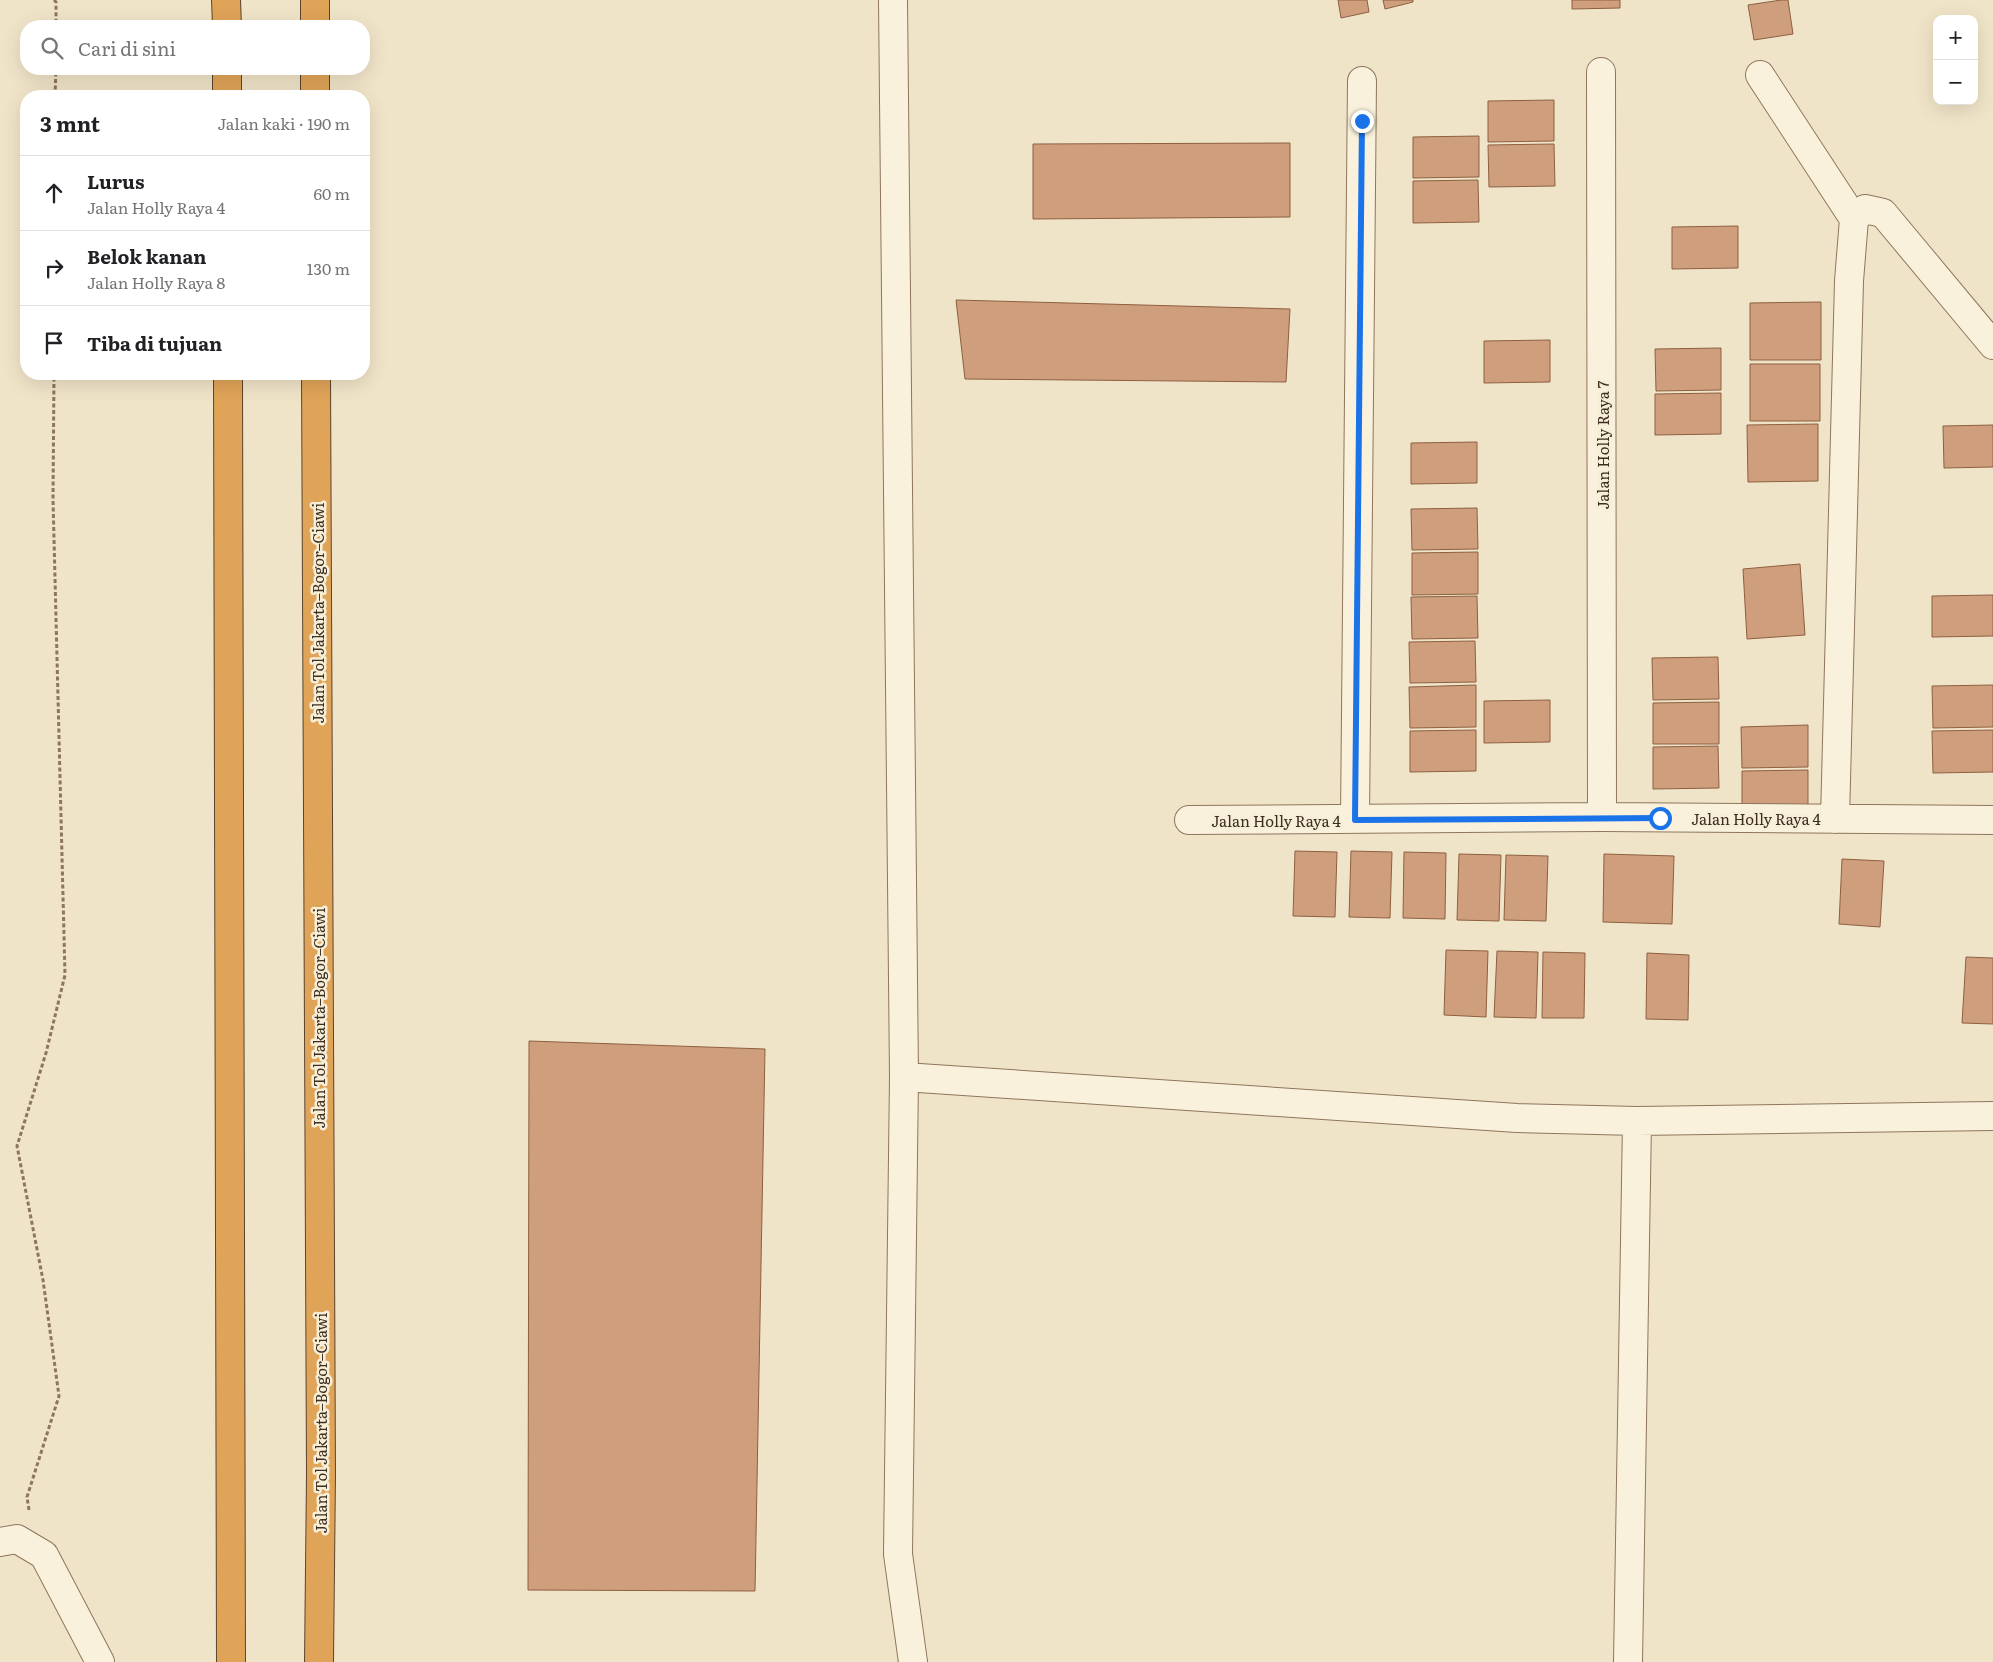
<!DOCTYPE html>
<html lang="id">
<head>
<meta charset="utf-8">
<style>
  body { margin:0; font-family:Literata,serif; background:#f6f6f6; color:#202124 }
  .controls { position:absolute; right:15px; top:15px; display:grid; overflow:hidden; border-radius:10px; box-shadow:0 5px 20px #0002 }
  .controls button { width:45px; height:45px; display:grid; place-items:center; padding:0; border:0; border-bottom:1px solid #e0e0e0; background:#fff; color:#202124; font:25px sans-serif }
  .stop { position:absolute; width:15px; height:15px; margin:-11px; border:4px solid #1a73e8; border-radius:50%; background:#fff }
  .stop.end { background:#1a73e8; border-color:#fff; box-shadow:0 1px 5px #0008 }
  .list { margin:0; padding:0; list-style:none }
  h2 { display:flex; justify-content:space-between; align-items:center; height:65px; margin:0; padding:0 20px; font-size:21px }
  h2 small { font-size:16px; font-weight:400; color:#757577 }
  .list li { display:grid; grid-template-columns:32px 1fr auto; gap:15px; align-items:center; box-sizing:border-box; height:75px; padding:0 20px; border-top:1px solid #e0e0e0 }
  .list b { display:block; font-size:19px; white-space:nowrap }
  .list p { margin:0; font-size:16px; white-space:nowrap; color:#757577 }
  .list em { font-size:16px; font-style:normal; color:#757577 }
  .icon { flex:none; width:28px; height:28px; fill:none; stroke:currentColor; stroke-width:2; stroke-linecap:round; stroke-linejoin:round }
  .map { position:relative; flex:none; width:1993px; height:1662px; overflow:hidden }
  .search { position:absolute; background:#fff; box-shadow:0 5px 20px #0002; left:20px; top:20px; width:350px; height:55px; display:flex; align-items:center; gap:12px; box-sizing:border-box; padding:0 18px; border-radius:20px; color:#757577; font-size:19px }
  .panel { position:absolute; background:#fff; box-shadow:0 5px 20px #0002; left:20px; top:90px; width:350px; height:290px; border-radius:20px }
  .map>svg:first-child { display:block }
</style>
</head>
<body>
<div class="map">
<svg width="1993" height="1662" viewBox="0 0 1993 1662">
  <rect width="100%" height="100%" fill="#f0e4c8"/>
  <path fill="#cf9f7d" stroke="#8d5f41" d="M1338 0H1367L1369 12 1341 18Z
    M1383 0H1413V2L1385 9Z
    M1572 0H1620V8L1572 9Z
    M1781 0H1788L1793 34 1754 40 1748 5Z
    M1554 100V141L1488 142V101Z
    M1479 136V177L1413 178V137Z
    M1290 143V217L1033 219V144Z
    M1554 144 1555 186 1489 187 1488 145Z
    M1478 180 1479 222 1413 223V181Z
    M1738 226V268L1672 269V227Z
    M956 300 1290 309 1286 382 965 379Z
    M1821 302V360H1750V303Z
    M1550 340V382L1484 383V341Z
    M1721 348V390L1656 391 1655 349Z
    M1750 364H1820V421H1750Z
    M1721 393V434L1655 435V394Z
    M1818 424V481L1748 482 1747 425Z
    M1993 425V467L1944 468 1943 426Z
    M1477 442V483L1411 484V443Z
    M1477 508 1478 549 1412 550 1411 509Z
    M1478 552V594L1412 595V553Z
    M1800 564 1805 635 1747 639 1743 569Z
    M1993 595V636L1932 637V596Z
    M1477 596 1478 638 1412 639 1411 597Z
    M1475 641 1476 682 1410 683 1409 642Z
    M1718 657 1719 699 1653 700 1652 658Z
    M1476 685V727L1410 728 1409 687Z
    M1993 685V727L1933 728 1932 686Z
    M1550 700V742L1484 743V701Z
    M1719 702V744H1653V703Z
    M1808 725V767L1742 768 1741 727Z
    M1476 730V771L1410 772V731Z
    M1993 730V772L1933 773 1932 731Z
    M1718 746 1719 788 1653 789V747Z
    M1808 770V811L1742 812V771Z
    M1295 851 1337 852 1335 917 1293 916Z
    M1351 851 1392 852 1390 918 1349 917Z
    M1404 852 1446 853 1445 919 1403 918Z
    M1459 854 1501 855 1499 921 1457 920Z
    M1604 854 1674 856 1672 924 1603 922Z
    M1506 855 1548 856 1546 921 1504 920Z
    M1842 859 1884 861 1880 927 1839 924Z
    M1446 950 1488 951 1486 1017 1444 1015Z
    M1497 951 1538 952 1536 1018 1494 1017Z
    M1543 952 1585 953 1584 1018H1542Z
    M1647 953 1689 955 1688 1020 1646 1019Z
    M1966 957 1993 958V1024L1962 1023Z
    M529 1041 765 1049 755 1591 528 1590Z"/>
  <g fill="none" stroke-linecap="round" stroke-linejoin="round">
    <defs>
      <path id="minor" d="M893 0 904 1077 898 1554 913 1662
        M1601 72 1602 817
        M1760 75 1854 219
        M1355 819 1362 81
        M1835 819 1849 281 1854 219 1865 209 1883 213 1993 345
        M1189 820 1602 817 1993 820
        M904 1077 1517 1118 1637 1121 1993 1116
        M0 1542 17 1539 44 1555 100 1662
        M1628 1662 1637 1121"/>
      <path id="highway" d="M226 0 227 26
        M315 0V26
        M227 69V96
        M315 69V96
        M228 374 231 1662
        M316 374 321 1474 319 1662"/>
    </defs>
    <use href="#minor" stroke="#8d765c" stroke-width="30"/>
    <use href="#highway" stroke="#5b4430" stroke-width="30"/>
    <path stroke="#8d765c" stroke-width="3" stroke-dasharray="4 2.5" stroke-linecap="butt" d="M54 0 56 2V26
      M55 96 56 69
      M29 1510 27 1497 59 1396 43 1280 17 1146 46 1053 65 975 53 499 54 374"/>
    <use href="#minor" stroke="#faf1dc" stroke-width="28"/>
    <use href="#highway" stroke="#e0a458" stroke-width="28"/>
  </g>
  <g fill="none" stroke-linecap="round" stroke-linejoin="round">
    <path stroke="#1a73e8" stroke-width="6" d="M1362 121 1355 820 1660 818"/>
  </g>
  <g text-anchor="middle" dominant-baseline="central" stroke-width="5" stroke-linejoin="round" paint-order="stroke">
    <g font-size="15" fill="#3d2e20" stroke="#f7eed8">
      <text transform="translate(1602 445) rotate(-90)">Jalan Holly Raya 7</text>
      <text transform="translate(317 613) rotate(-90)">Jalan Tol Jakarta–Bogor–Ciawi</text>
      <text x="1756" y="818">Jalan Holly Raya 4</text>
      <text x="1276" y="820">Jalan Holly Raya 4</text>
      <text transform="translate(318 1018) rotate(-90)">Jalan Tol Jakarta–Bogor–Ciawi</text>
      <text transform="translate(320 1423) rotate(-90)">Jalan Tol Jakarta–Bogor–Ciawi</text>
    </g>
  </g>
</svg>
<div class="controls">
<button>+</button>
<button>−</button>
</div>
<div class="stop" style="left:1660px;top:818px"></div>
<div class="stop end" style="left:1362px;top:121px"></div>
<div class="search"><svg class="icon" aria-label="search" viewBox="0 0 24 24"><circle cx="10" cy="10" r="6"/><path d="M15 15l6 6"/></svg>Cari di sini</div>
<section class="panel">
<h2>3 mnt<small>Jalan kaki · 190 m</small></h2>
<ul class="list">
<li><svg class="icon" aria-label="ahead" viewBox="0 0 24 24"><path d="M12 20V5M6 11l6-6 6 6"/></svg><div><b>Lurus</b><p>Jalan Holly Raya 4</p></div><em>60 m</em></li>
<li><svg class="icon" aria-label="right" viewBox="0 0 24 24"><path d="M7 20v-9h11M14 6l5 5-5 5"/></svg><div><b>Belok kanan</b><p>Jalan Holly Raya 8</p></div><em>130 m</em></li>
<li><svg class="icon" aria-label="arrive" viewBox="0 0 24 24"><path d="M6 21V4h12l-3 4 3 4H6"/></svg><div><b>Tiba di tujuan</b></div></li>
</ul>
</section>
</div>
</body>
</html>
